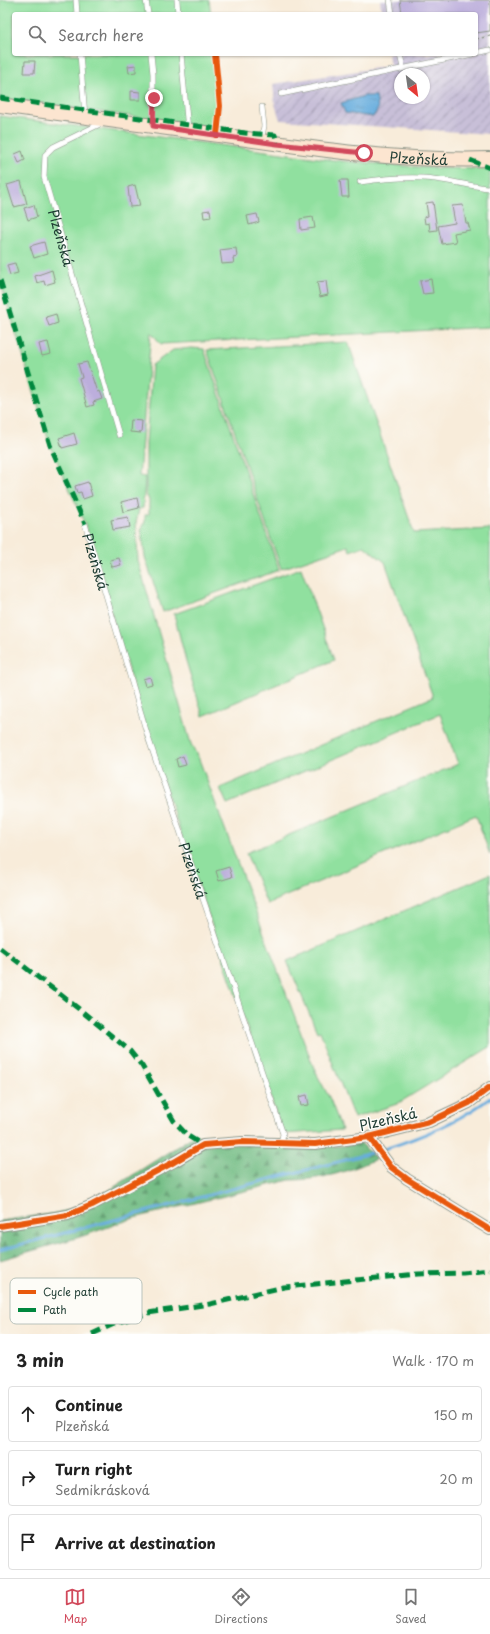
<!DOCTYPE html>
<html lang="en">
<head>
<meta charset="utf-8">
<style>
  body { margin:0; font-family:"Playpen Sans",sans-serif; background:#f2f2f2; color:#222 }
  .compass { position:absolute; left:394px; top:68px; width:36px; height:36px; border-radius:50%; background:#fff; box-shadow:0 1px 3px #0004; rotate:151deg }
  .stop { position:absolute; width:12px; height:12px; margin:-9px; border:3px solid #d1495b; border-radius:50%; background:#fff }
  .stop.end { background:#d1495b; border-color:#fff; box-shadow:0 1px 4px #0008 }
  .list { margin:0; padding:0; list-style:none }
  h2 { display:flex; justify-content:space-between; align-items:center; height:52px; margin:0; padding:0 16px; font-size:17px }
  h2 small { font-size:13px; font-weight:400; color:#767676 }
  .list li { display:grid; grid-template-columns:26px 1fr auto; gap:12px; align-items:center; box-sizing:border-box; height:56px; margin:0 8px 8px; padding:0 8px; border:1px solid #e0e0e0; border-radius:4px }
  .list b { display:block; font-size:15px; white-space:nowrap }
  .list p { margin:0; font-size:13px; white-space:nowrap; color:#767676 }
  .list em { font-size:13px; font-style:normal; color:#767676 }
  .icon { flex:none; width:22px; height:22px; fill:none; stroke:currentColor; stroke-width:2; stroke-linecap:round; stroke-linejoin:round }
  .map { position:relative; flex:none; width:490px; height:1334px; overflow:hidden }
  .search { position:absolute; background:#fff; box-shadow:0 1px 3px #0004; left:12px; right:12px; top:12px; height:44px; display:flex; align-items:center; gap:10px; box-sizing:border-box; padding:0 14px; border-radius:4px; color:#767676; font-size:15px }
  .sheet { height:244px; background:#fff }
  nav { display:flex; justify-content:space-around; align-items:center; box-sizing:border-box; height:56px; border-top:1px solid #e0e0e0; background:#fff; font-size:11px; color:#767676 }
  nav a { display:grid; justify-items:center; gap:2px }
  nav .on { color:#d1495b }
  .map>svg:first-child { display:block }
</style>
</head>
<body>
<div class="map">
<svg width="490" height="1334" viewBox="0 0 490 1334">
  <defs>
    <pattern id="industrial-furrows" width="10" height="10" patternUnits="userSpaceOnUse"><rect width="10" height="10" fill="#c8bfd8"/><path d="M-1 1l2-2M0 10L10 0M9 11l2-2" fill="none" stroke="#a29cb0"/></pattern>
    <pattern id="forest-firs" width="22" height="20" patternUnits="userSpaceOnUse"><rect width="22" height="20" fill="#74be86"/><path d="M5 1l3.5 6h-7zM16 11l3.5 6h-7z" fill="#5f9c6e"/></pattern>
    <pattern id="water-ripples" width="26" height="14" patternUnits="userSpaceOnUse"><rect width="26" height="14" fill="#68adde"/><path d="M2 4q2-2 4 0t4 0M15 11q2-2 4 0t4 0" fill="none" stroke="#558eb5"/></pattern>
  </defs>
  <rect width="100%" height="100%" fill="#fdfcf7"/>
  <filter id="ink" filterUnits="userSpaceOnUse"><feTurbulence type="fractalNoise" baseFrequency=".025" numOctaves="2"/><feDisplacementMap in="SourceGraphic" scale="8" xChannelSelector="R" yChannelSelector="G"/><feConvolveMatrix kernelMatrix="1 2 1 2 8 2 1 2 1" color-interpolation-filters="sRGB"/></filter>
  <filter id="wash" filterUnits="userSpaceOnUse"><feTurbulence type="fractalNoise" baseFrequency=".012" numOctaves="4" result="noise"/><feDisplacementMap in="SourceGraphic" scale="16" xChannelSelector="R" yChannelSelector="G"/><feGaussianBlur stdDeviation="0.9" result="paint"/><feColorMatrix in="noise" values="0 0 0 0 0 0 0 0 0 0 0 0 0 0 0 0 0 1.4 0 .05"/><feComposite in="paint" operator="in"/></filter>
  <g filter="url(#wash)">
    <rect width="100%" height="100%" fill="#f8ecda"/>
    <path fill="url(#industrial-furrows)" fill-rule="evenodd" d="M380 0H490V134L280 120 275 104 273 84 390 66 388 54H476V14H382ZM400 74H424V98H400Z"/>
    <path fill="#90e09f" stroke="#588e6a" d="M0 0H209L211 14H14V54H215L220 106 217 128 0 98Z
      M0 116 342 161 431 168 490 169V327L161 344 151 332 139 476 145 477 143 508 139 509 136 523 138 561 191 744 199 759 315 1071 330 1099 342 1130 283 1134 148 737 85 524 50 445 0 280Z
      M348 342 414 533 490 529V855L476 815 267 904 246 853 458 764 440 714 227 804 220 788 433 697 385 562 364 546 350 551 348 546 281 569 207 350Z
      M191 348 204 349 279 570 163 612 145 557 141 529 145 522V515L149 514V500L146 494V443L152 365 173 350Z
      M301 568 334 660 203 716 186 661 174 614Z
      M490 874V1047L397 1104 354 1118 320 1031 317 1032 287 961Z"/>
    <path fill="url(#forest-firs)" stroke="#4a7e5d" d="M195 1135 206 1138 257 1137 288 1147 342 1146 361 1143 376 1159C347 1172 322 1180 290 1180L134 1218 80 1237 0 1260V1221L56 1213 80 1207 108 1191Z"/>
    <path fill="url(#water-ripples)" stroke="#447589" d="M364 96H376L378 109 373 117 345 113 341 103Z"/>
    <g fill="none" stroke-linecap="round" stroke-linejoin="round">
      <path stroke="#68adde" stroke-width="3" d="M0 1250C90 1226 180 1203 270 1179 343 1160 428 1145 490 1098"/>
    </g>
    <g id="blocks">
      <path fill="#bcaedc" d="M400 0H490V31L476 33V14H402Z
        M25 61H35L34 73H24Z
        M136 65V72L129 73 128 66Z
        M131 91 140 92V100H131Z
        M22 151 25 160 19 163 15 154Z
        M340 180H348L349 197H342Z
        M21 181 27 204 14 207 7 185Z
        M135 185 140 206 130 207 128 187Z
        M433 202 437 230 430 231 429 223 425 224 424 217 428 216 426 203Z
        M34 205 37 217 28 220 24 208Z
        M463 205 466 223H468L470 230 454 233 456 242 442 244 438 226 455 223 452 206Z
        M210 210 211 217 204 218 203 211Z
        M257 214 259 222 249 225 247 216Z
        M313 217 315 228 301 230 300 219Z
        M44 242 47 254 34 258 30 246Z
        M236 248 237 257 233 258 234 263 222 264 220 250Z
        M15 263 18 273 10 275 7 265Z
        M52 270 55 282 45 285 44 281 37 283 35 276Z
        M431 279 433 293 423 294 420 281Z
        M326 281 328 295 320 297 317 282Z
        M56 314 58 323 49 326 46 317Z
        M48 342 51 354 42 356 39 344Z
        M87 362 97 392 99 391 102 399 93 402 94 405 87 407 79 378 82 377 78 364Z
        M131 420 142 421 141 433 130 432Z
        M74 433 77 444 62 448 59 438Z
        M88 482 92 496 83 499 81 492 77 493 75 486Z
        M137 498 139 508 123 512 121 502Z
        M128 517 130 527 113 530 111 520Z
        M119 558 121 565 112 567 110 560Z
        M150 677 152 684 145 686 143 679Z
        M183 756 186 765 178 767 176 759Z
        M229 867 232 877 219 881 216 871Z
        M307 1095 309 1105 301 1106 299 1097Z"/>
    </g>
  </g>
  <g filter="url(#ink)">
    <use href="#blocks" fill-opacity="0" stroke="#8c9487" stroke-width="1"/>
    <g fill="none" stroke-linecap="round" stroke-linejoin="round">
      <defs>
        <g id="service">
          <path d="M76 0 77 14"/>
          <path d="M146 0 148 14"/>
          <path d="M177 0 178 14"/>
          <path d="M390 0 392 14"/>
          <path d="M476 53 490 50"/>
          <path d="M80 54 85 116"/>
          <path d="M151 54 153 74V125"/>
          <path d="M181 54 188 130"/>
          <path d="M400 54 403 68"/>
          <path d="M281 94 473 54"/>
          <path id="s1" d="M102 123 53 147 45 155 44 177 119 435"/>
          <path d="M261 141 264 126 262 107"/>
          <path d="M360 182C381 179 402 177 423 178 444 179 466 185 487 188L490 187"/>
          <path id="s2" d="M85 524 148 737 283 1134 281 1142"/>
        </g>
        <path id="minor" d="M369 1137 391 1167 407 1179 490 1230
          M0 1226 68 1215 92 1205 174 1162 203 1145 242 1142 315 1144 369 1137 429 1122 469 1103 490 1087"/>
        <g id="secondary">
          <path id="s3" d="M0 105C73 115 146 125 219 135 308 148 400 162 490 159"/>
        </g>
      </defs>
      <use href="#service" stroke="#8c9487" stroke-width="6"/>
      <use href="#minor" stroke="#8c9487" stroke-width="12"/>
      <use href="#secondary" stroke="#8c9487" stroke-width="16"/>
      <path stroke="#8c9487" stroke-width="1.5" stroke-dasharray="3 3" stroke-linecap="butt" d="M476 39 490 36"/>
      <use href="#service" stroke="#fff" stroke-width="5"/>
      <use href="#minor" stroke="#fff" stroke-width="10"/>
      <use href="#secondary" stroke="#fce5d0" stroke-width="14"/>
      <path stroke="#00873e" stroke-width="5" stroke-dasharray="10 5" stroke-linecap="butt" d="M0 98 245 133 275 135 277 144
        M470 160 490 168
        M0 280 50 445 85 524
        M0 948 79 1009 130 1051 142 1066 174 1121 188 1136 203 1145
        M92 1334 114 1324 148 1313 210 1304 284 1287 418 1274 463 1273 490 1270"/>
      <defs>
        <path id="cycleway" d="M215 54 220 106 217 135
          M369 1137 391 1167 407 1179 490 1230
          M0 1226 68 1215 92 1205 174 1162 203 1145 242 1142 315 1144 369 1137 429 1122 469 1103 490 1087"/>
      </defs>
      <use href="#cycleway" stroke="#fdfcf7" stroke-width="8"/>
      <use href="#cycleway" stroke="#e8590c" stroke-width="6"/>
    </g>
  </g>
  <g fill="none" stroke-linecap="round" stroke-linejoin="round" filter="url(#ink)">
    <path stroke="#d1495b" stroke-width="5" d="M154 98 153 126 277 144 364 153"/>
  </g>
  <g text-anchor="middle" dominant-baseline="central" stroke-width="3" stroke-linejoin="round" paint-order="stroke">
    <g font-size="14" fill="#1f3d34" stroke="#fdfcf7">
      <text stroke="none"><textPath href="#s3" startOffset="422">Plzeňská</textPath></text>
      <text stroke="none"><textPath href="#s1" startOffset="151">Plzeňská</textPath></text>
      <text stroke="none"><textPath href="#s2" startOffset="39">Plzeňská</textPath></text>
      <text stroke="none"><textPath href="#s2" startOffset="363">Plzeňská</textPath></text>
      <text transform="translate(388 1119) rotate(-13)">Plzeňská</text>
    </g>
  </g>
  <rect x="10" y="1278" width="132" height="46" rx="6" fill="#fdfcf7" stroke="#bac3bc" stroke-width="1"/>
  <rect x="18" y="1290" width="18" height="4" fill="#e8590c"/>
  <rect x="18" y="1308" width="18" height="4" fill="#00873e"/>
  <g font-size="11" fill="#1f3d34">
    <text x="43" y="1296">Cycle path</text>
    <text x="43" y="1314">Path</text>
  </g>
</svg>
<svg class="compass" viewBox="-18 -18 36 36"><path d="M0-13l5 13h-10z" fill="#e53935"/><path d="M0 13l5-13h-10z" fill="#767676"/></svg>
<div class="stop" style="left:364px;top:153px"></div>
<div class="stop end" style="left:154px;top:98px"></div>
<div class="search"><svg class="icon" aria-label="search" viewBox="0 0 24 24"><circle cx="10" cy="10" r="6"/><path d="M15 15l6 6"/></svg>Search here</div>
</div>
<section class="sheet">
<h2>3 min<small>Walk · 170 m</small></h2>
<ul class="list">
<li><svg class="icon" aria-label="ahead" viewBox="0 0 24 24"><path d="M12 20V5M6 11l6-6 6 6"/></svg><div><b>Continue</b><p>Plzeňská</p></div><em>150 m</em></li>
<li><svg class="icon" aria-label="right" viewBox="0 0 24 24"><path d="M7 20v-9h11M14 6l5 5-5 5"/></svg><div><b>Turn right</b><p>Sedmikrásková</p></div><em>20 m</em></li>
<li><svg class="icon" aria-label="arrive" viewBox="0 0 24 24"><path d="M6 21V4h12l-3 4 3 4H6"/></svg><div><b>Arrive at destination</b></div></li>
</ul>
</section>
<nav>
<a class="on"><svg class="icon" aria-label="map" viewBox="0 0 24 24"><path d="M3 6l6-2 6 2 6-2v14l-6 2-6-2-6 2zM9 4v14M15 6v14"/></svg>Map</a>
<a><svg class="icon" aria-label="directions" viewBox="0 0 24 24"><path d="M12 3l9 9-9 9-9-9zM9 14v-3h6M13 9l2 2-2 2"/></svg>Directions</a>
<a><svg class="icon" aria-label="saved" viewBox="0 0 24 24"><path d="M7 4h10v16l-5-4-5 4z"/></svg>Saved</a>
</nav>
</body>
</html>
